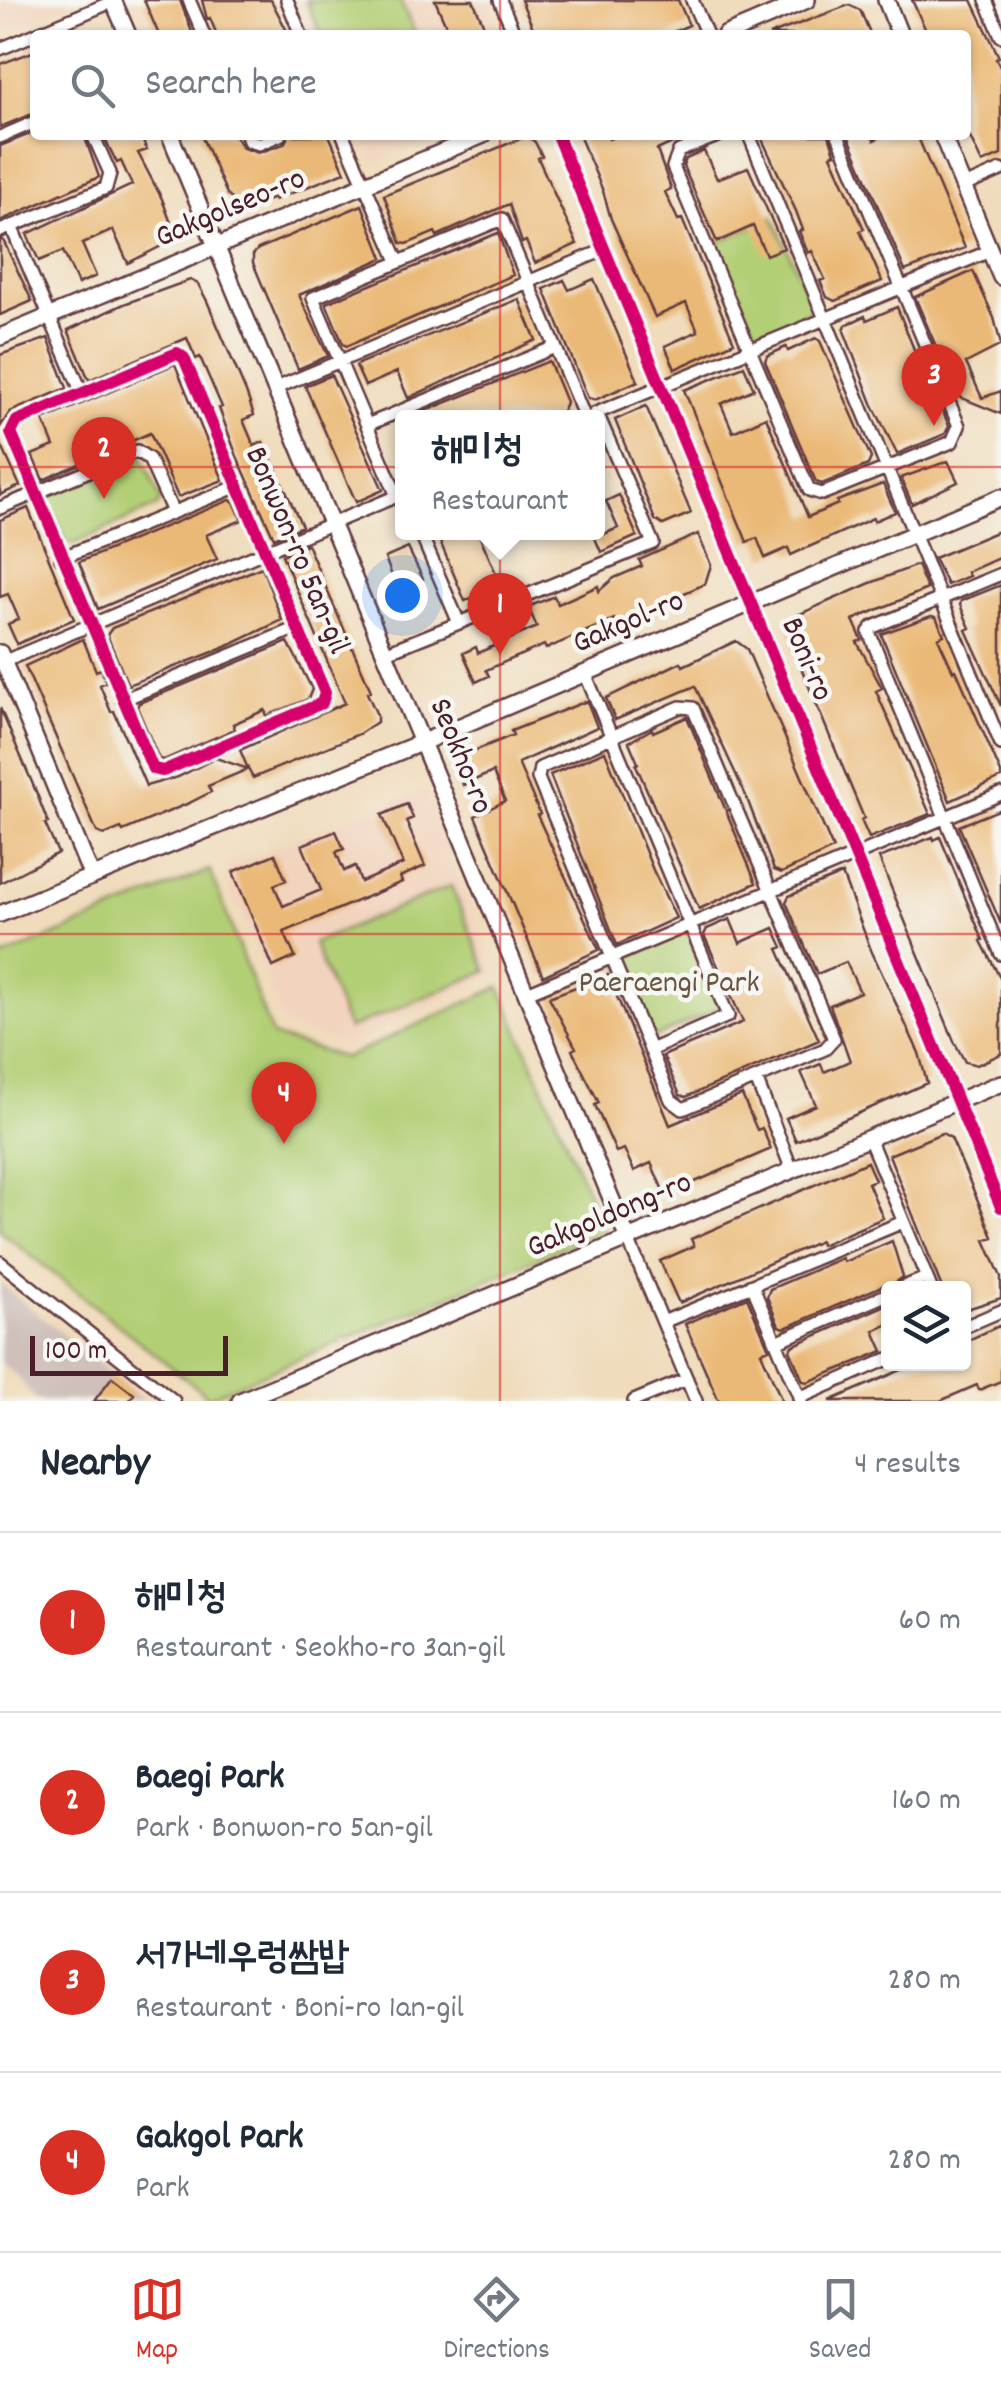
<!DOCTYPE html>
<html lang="en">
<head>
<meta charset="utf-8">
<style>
  body { margin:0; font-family:Dekko,"Poor Story",sans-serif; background:#f2f2f3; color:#1f2937 }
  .controls { position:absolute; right:30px; bottom:30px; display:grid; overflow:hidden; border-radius:10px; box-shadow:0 2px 8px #0004 }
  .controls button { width:90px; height:90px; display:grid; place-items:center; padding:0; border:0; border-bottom:2px solid #e0e1e3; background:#fff; color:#1f2937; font:50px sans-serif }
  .scale { position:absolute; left:30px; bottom:25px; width:198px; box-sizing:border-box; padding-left:10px; border:5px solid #4a1f2b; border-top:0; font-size:28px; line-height:35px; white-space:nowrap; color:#4a1f2b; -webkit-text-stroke:8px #f6f6f2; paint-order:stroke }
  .you { position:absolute; left:402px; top:595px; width:35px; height:35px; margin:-25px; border:8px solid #fff; border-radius:50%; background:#1a73e8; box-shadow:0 0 0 15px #1a73e833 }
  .badge { display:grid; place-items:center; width:65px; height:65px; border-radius:50%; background:#d93025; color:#fff; font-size:32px; font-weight:700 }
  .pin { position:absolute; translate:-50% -82px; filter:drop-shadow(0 2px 5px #0008) }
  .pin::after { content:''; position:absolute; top:52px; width:35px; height:30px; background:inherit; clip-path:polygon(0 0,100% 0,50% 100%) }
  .popup { position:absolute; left:395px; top:410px; width:210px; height:130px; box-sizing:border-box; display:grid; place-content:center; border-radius:10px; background:#fff; filter:drop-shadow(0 2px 8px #0005); font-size:32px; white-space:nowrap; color:#747a83 }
  .popup b { font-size:38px; color:#1f2937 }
  .popup::after { content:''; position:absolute; left:50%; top:100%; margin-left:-20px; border:20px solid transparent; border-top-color:#fff }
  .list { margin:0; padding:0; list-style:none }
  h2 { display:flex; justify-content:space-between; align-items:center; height:130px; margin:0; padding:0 40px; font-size:42px }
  h2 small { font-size:32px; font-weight:400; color:#747a83 }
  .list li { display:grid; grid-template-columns:65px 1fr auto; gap:30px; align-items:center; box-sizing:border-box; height:180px; padding:0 40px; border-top:2px solid #e0e1e3 }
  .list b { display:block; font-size:38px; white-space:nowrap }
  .list p { margin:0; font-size:32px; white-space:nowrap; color:#747a83 }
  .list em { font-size:32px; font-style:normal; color:#747a83 }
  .icon { flex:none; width:55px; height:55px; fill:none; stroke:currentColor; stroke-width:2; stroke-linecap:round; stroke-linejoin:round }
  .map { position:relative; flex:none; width:1001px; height:1401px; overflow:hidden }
  .search { position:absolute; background:#fff; box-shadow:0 2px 8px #0004; left:30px; right:30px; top:30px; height:110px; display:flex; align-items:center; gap:25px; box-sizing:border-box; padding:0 35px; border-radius:10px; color:#747a83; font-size:38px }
  .sheet { height:850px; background:#fff }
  nav { display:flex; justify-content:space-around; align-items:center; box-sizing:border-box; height:140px; border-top:2px solid #e0e1e3; background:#fff; font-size:28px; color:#747a83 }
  nav a { display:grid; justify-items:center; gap:5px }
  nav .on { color:#d93025 }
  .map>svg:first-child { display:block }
</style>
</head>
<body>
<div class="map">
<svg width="1001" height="1401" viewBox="0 0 1001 1401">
  <rect width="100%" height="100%" fill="#f6f6f2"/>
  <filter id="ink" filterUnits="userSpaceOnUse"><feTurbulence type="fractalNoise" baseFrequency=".01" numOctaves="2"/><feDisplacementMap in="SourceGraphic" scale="20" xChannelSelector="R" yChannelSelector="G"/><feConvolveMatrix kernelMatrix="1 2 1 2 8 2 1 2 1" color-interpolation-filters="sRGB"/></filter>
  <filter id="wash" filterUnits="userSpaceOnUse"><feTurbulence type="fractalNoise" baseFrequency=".0048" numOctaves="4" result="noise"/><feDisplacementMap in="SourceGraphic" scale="40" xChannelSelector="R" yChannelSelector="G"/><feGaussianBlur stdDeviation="2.25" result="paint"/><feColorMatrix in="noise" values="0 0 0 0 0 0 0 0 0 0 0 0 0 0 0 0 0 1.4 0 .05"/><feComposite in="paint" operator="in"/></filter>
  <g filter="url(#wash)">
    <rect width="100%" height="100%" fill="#f0dcbc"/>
    <path fill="#f2d4be" d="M0 0H79L0 34Z
      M301 0H487L502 35H317Z
      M361 135H440L374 164Z
      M424 790 496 975 346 1045 285 1026 241 911 231 899 226 865Z"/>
    <path fill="#cfc0ba" d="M0 1283 143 1400 142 1401H37L17 1376 0 1363Z"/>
    <path fill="#b3cf76" stroke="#7e7750" stroke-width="2.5" d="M306 0H400L416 35H321Z
      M773 217 813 306 810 312 758 336 751 333 712 245Z
      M136 454 142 456 161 499 158 506 73 544 66 541 47 498 50 492Z
      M210 870 272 1036 345 1058 500 987 604 1230 209 1397 0 1231V958Z
      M451 886 487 971 348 1029 313 943Z
      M682 933 689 935 719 1004 716 1010 656 1037 650 1034 620 966 622 959Z"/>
    <g id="blocks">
      <path fill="#ebb977" d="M144 0H180L193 35H159Z
        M202 0H271L289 35H217L210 18 207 19Z
        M435 0H473L488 35H450Z
        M521 0H678L689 25 667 35H536Z
        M912 0H972L999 57 996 59 1001 69V155L982 163 966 129V35H928Z
        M849 5 860 10 871 35H769Z
        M35 51V113L0 127V64Z
        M35 132V135H84L99 177 0 221V146Z
        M103 135H140L147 150 138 153 162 199 175 234 171 241 128 263 113 230 82 244 96 276 78 284 63 251 39 261 27 234 132 185 121 161 117 163Z
        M201 135H234L243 148 258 153 284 144 289 135H329L345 172 274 200 273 198 247 210 240 209 227 194Z
        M579 135H607L609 139 619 135H690L657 150 671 189 665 192 678 220 682 219 734 342 675 369 665 346 698 331 686 303 655 317 611 219 603 191Z
        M760 135H829L835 153 831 155 864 229 860 231 882 281 835 301 827 297 820 281 825 279 812 251 808 253 799 231 803 230 796 211Z
        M848 135H878L873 137 874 140 885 135H917L965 248 905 271Z
        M527 136 535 142 542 156 538 158 577 244 535 263 526 241 522 243 509 204 437 236 435 232 407 244 401 243 384 195Z
        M704 151 717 179 748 167 784 248 766 255 753 226 717 242 683 166 686 159Z
        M362 205 383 258 299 295 328 356 298 369 253 263V255L258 249Z
        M498 233 513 275 347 346 343 344 326 303Z
        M0 240H3L32 301 0 315Z
        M973 271 994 318 1001 345 966 363 982 398 1001 391V414L957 396 915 297Z
        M594 279 638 381 595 400 588 398 544 289 564 280 569 290Z
        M190 280 198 284 207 301 246 392 254 415 243 420 254 446 263 442 302 526 274 538 236 454 219 408 222 407 200 357 196 359 187 338 89 380 68 330 124 304Z
        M519 299 536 340 408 398 397 372 365 386 356 366 360 363Z
        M897 307 929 387 932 386 949 426 945 434 897 454 872 403 844 331 846 325 865 316 867 320Z
        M48 338 67 388 10 412 0 427V355Z
        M816 338 820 341 871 458 868 465 822 484 816 482 765 361 767 356 786 347 788 351Z
        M549 361 566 402 562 413 552 418 415 415Z
        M175 364 223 480 178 497 150 433 43 480 32 455 54 446 43 420Z
        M744 366 754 389 721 404 733 432 766 417 808 517 838 504 837 501 883 484 895 512 874 521 873 518 791 555 788 548 765 558 757 538 747 542 684 390Z
        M331 375 383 490 356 502 305 386Z
        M646 406 691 513 663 525 655 520 615 420Z
        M0 442 20 486 0 495Z
        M948 461 958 482 912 504 901 478Z
        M619 495 637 536 601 552 595 538 618 528 606 501Z
        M230 500 234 502 242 520 206 535 217 559 98 609 79 562Z
        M28 508 74 619 17 644 8 624 19 619 8 594 0 597V520Z
        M1001 530V557L967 572 969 576 947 585 934 558Z
        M436 532H478L501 585 465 601Z
        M698 534 711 565 705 584 616 623 614 619 546 649 544 645 486 670 489 676 476 682 463 653 476 647 478 653 537 627 528 607 554 596 558 604 598 586 599 591 614 578 642 566 639 560Z
        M307 544 371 691 367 693 377 715V722L359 734 253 778 248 769 208 786 211 792 189 803 123 831 121 828 104 835 97 832 25 666 83 639 96 671 101 669 106 682 100 685 111 712 114 711 146 786 178 777 216 758 248 769 240 750 345 703 282 555Z
        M408 548 423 579 398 591 385 558Z
        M917 565 927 589 853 620 862 640 857 642 882 688 876 691 930 814 869 838 861 820 864 818 792 646 794 645 787 623 793 617 868 584Z
        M262 567 282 620 226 647 128 685 107 635 112 628Z
        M1001 585V706L966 630 970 628 960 605 961 601Z
        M931 616 936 617 944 635 938 638 953 671 956 670 1001 773V778L950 801 881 634Z
        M736 641 747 649 833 849 782 873 774 870 746 796 695 686 615 720 606 698 681 662 683 666Z
        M288 642 312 689 308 699 267 716 265 710 233 724 235 729 164 760 159 759 137 707 139 703Z
        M587 701 597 727 518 763 540 814 537 815 599 950 543 976 475 816 505 801 493 772 463 785 457 767 464 755 513 735 511 731Z
        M0 708 37 794 48 823 45 824 58 853 0 883Z
        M687 717 756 883 699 909 636 765 638 763 629 742 652 729 653 732Z
        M605 751 653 870 676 918 617 945 550 775Z
        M407 804 413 818 406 821 425 866 400 877 402 882 284 932 295 957 273 967 233 872 275 854 286 880 274 885 283 906 321 890 302 845 336 831 344 849 336 852 344 871 355 866 361 882 403 864 382 815Z
        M1001 809V924L959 826Z
        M933 837 934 840 940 837 983 940 981 941 1001 980V1054L977 1065 965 1062 954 1041 879 858Z
        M842 874 871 950 919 1053 927 1083 796 1141 786 1118 816 1105 801 1072 821 1064 824 1072 850 1061 830 1005 860 992 846 962 817 974 786 902 789 896Z
        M730 919 740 943 774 928 783 947 778 949 819 1040 686 1097 680 1095 663 1056 743 1022 704 935 707 929Z
        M608 975 670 1125 742 1095 757 1130 762 1128 771 1149 665 1195 651 1163 634 1171 624 1149 616 1152 595 1105 599 1103 572 1050 576 1048 549 997Z
        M942 1133 951 1138 981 1208 993 1237 985 1240 1001 1277V1298L964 1310V1288H942L889 1155Z
        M867 1162 875 1180 868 1183 883 1218 821 1245 820 1241 679 1303 660 1261 694 1246 691 1239Z
        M892 1241 903 1277 891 1286 884 1285 785 1328 779 1326 767 1297 770 1289 842 1258 844 1262Z
        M747 1297 769 1349 761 1352 782 1401H719L685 1324Z
        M888 1304V1324L874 1331 883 1351 808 1382 803 1381 790 1350 792 1346Z
        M1001 1325V1381L979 1390 977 1385 940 1401H830L915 1364H964V1342Z
        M112 1377 134 1394 129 1401H94Z"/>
    </g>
  </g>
  <g filter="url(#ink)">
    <use href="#blocks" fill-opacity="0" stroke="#633b41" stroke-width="2.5"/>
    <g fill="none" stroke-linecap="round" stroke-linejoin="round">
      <defs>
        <path id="street" d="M189 0 204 35
          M287 0 301 35
          M500 0 515 35
          M692 0 707 35
          M986 0 1001 36
          M0 49 114 1
          M247 135 249 141 259 144 280 135
          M343 135 398 261
          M557 135 1001 1207
          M720 135 679 151 673 167 809 490 822 494 952 442 959 426 838 135
          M749 135 1001 744
          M0 137 35 122
          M964 186 1001 170
          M11 226 82 393
          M0 231 106 188 110 173 93 135
          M177 353 184 358 325 693 322 703 163 771 153 769 11 433 17 421Z
          M276 388 604 250
          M594 414 990 251
          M367 425 555 347
          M397 496 313 298 502 219 585 418
          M0 508 137 451 149 459 173 512
          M420 532 459 623 653 543 597 413
          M61 558 238 486
          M1001 574 873 627 869 632 1001 954
          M387 652 459 623
          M0 663 402 494
          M585 673 728 1016 650 1050
          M122 700 297 628
          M680 707 693 708 834 1039 825 1049 683 1109 671 1100 538 778 540 768Z
          M527 993 1001 794
          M756 1079 792 1170
          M869 1138 931 1288
          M628 1239 696 1401
          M0 1262 174 1401
          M752 1285 801 1401
          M901 1288 926 1278
          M663 1322 903 1222
          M964 1327 1001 1311
          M776 1342 888 1294
          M799 1398 888 1359
          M634 1401 687 1379"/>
        <path id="secondary" d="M113 0 128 35
          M886 0 900 35
          M725 35 807 0
          M170 135 628 1239
          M942 135 1001 277
          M0 337 483 135
          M0 653 92 877
          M0 914 423 742 1001 497
          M240 1401 1001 1083"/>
      </defs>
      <use href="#street" stroke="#633b41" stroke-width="16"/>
      <use href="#secondary" stroke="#633b41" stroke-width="20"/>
      <use href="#street" stroke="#fff" stroke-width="11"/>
      <use href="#secondary" stroke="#fff" stroke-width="15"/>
      <defs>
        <path id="cycleway" d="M557 135 1001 1207
          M177 353 184 358 325 693 322 703 163 771 153 769 11 433 17 421Z"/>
      </defs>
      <use href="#cycleway" stroke="#f6f6f2" stroke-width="19"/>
      <use href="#cycleway" stroke="#d6006c" stroke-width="12"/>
    </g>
  </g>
  <path fill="none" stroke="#d62828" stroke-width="2.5" stroke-opacity="0.55" d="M500 0V35M500 135V1401M0 467H1001M0 934H1001"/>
  <g text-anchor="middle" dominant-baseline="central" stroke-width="9" stroke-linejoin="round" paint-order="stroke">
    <g font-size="32" fill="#4a1f2b" stroke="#f6f6f2">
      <text transform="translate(231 210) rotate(-23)">Gakgolseo-ro</text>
      <text transform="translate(295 551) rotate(67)">Bonwon-ro 5an-gil</text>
      <text transform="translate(629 624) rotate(-23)">Gakgol-ro</text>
      <text transform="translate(805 660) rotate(67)">Boni-ro</text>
      <text transform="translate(459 757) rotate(68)">Seokho-ro</text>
      <text transform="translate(610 1217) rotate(-23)">Gakgoldong-ro</text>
    </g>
    <g font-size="32" fill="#6a5442" stroke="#f6f6f2">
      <text x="669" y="985">Paeraengi Park</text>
    </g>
  </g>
</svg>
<div class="controls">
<button><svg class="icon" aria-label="layers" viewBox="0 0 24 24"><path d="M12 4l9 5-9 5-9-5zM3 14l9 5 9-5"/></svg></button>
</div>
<div class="scale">100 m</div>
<div class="you"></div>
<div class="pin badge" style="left:500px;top:655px">1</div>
<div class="popup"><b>해미청</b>Restaurant</div>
<div class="pin badge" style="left:104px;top:499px">2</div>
<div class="pin badge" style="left:934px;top:426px">3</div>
<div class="pin badge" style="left:284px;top:1144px">4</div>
<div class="search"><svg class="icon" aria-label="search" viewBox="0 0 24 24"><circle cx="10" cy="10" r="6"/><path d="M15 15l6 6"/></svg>Search here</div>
</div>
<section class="sheet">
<h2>Nearby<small>4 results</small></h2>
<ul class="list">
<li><span class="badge">1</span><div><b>해미청</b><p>Restaurant · Seokho-ro 3an-gil</p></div><em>60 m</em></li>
<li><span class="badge">2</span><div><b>Baegi Park</b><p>Park · Bonwon-ro 5an-gil</p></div><em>160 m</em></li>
<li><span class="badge">3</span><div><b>서가네우렁쌈밥</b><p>Restaurant · Boni-ro 1an-gil</p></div><em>280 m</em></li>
<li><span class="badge">4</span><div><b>Gakgol Park</b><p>Park</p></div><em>280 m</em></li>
</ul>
</section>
<nav>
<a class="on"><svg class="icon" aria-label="map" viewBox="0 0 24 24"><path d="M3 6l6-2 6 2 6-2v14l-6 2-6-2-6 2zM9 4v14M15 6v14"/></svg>Map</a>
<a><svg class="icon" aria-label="directions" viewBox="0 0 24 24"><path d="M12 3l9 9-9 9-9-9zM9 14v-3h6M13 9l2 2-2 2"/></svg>Directions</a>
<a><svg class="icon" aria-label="saved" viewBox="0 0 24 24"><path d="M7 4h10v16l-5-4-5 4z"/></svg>Saved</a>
</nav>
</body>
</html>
